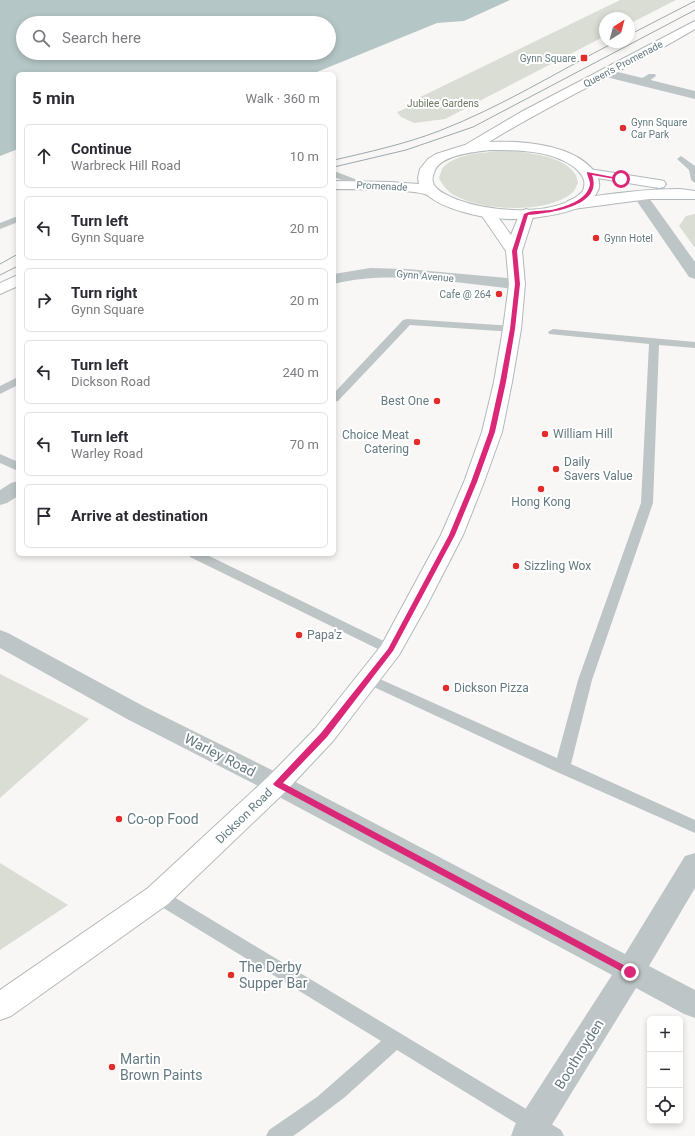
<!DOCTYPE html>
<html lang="en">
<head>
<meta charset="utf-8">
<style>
  body { margin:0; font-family:Roboto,sans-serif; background:#f2f2f3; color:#2b2b33 }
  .controls { position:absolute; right:12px; bottom:12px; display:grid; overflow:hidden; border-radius:6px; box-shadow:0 2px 6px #0003 }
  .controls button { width:36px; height:36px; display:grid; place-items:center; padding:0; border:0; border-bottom:1px solid #e1e1e2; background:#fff; color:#2b2b33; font:20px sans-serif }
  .compass { position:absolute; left:599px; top:12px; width:36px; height:36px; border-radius:50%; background:#fff; box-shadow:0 2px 6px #0003; rotate:36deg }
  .stop { position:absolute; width:12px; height:12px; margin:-9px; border:3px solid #db2777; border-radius:50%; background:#fff }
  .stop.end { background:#db2777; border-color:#fff; box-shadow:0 1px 4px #0008 }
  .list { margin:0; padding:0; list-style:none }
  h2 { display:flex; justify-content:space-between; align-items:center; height:52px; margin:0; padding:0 16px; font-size:17px }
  h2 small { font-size:13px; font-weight:400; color:#7c7c81 }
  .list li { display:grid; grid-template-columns:26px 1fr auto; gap:12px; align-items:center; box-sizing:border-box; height:64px; margin:0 8px 8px; padding:0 8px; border:1px solid #e1e1e2; border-radius:6px }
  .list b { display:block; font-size:15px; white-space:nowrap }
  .list p { margin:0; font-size:13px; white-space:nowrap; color:#7c7c81 }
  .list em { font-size:13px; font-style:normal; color:#7c7c81 }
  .icon { flex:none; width:22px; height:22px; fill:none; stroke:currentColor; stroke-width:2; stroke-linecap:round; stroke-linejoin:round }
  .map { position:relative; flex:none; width:695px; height:1136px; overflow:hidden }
  .search { position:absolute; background:#fff; box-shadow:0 2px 6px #0003; left:16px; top:16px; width:320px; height:44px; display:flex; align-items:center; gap:10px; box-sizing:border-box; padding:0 14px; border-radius:22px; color:#7c7c81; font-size:15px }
  .panel { position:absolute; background:#fff; box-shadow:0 2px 6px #0003; left:16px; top:72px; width:320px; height:484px; border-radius:6px }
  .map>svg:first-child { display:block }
</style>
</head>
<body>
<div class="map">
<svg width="695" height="1136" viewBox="0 0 695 1136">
  <rect width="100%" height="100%" fill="#f8f7f5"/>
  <path fill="#d9ddd4" d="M620 0H676L629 24V18H605V36L445 119 414 123 401 117 397 112 412 106V101Z
    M511 151C529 153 564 156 575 174 577 176 577 180 578 183 576 186 575 191 572 193 547 214 483 211 456 196 448 192 443 186 439 178 440 176 441 171 442 169 454 152 493 152 511 151Z
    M695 214V248L679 226 686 216Z
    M0 674 89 719 0 798Z
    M0 863 68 905 0 950Z"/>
  <path fill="#b5c6c6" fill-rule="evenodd" d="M0 0H510L464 21 437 23 312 74H18V149L0 156ZM23 23H329V53H23Z"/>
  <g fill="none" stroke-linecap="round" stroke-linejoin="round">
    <defs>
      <path id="secondary" d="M589 169 659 180 664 181 666 184 664 187 659 188 584 176 582 173 584 170Z
        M680 189 695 191V199H649L573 209 568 207 565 204 568 201 573 199C609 194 644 189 680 189Z
        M488 208 493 210 511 235 521 211 526 209 531 211 534 214 522 251 525 284 521 329 512 382 502 432 484 482 463 535 427 605 399 655 333 741 286 791 168 904 11 1016 0 1020V990L148 888 268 777 315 729 381 646 441 535 464 482 482 432 494 382 503 329 509 284 506 251 480 213 483 210Z"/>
      <path id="primary" d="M695 21V29C628 69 555 101 489 142 515 141 545 143 569 153 590 162 615 185 586 203 575 211 559 214 546 216 514 222 481 219 451 208 445 206 439 203 434 200 431 198 428 195 425 194 399 188 361 190 334 189V181L390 182 419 184 418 178 420 169 428 159 436 154 465 145 521 112ZM490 150C518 150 551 150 574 167 582 174 587 180 583 191 557 219 483 212 451 197 445 194 438 191 434 185 432 181 432 177 434 173 438 155 474 152 490 150Z
        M18 275V286L0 294V283Z"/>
    </defs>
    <use href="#secondary" stroke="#b1b9bc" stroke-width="2"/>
    <use href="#primary" stroke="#b2b9bb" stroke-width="2"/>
    <path fill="#bec5c7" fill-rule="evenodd" d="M649 74H655L656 76 645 84H639V80Z
      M681 156 695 166V183L691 180 689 170 677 159Z
      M334 171 355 179 356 181 352 184 334 177Z
      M18 216V222L0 229V223Z
      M407 319 512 326 517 329 512 332 410 325 338 401 334 402V393L403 320Z
      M553 329 695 342V348L659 345 653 503 592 680 571 764 695 820V833L557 772 363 682 361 679 363 676 368 674 373 676 557 758 578 680 641 503 649 344 549 334 548 332Z
      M18 377V385L0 394V386Z
      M0 454 18 462V471L0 463Z
      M189 554H205L396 647 398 650 396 653 391 655 386 653 190 557Z
      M158 889 164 891 561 1130 564 1136H537L397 1050 345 1097 299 1132 293 1136H266L269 1130 317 1097 381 1041 152 901 150 896 152 891Z"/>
    <path fill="#bec5c7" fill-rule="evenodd" d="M606 69 695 91V99L602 76 600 73 602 70Z
      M639 190 644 191 695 262V279L689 277 632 194 634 191Z
      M370 268 407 269 517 279 523 280 525 284 523 288 517 289C457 284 393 269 334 284V274Z
      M18 481V496L7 503 0 505V490L11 483Z
      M0 630 8 633 145 707 286 777 625 954 685 856 695 853V888L649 966 695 990V1018L684 1014 636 988 545 1136H511L515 1125 612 975 268 791 127 719 0 648Z"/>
    <use href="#secondary" fill="#fff" fill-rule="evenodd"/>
    <use href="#primary" fill="#fff" fill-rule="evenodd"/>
    <path stroke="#9ea8ac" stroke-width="1" d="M629 35 695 1
      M334 160C369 152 405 144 439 131 501 107 557 72 615 42
      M334 167 406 150 473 127 695 10
      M0 264 18 254
      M0 275 18 266"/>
  </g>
  <path fill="#db2777" d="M587 172 623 179 621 180 592 175C604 207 548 213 528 215L517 251 520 284 515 329 506 382 495 432 477 482 455 535 393 651 327 737 283 783 633 970 635 972 633 975 630 976 275 786 273 784 321 733 388 649 449 535 471 482 489 432 500 382 510 329 515 284 512 251 524 214C531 210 542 211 551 210 565 207 588 200 590 184 590 180 587 176 587 172Z"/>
  <g fill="#e22d2a" stroke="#fff" stroke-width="1.5">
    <rect x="580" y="54" width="8" height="8" rx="2"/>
    <circle cx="623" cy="128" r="4"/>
    <circle cx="596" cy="238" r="4"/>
    <circle cx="499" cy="294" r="4"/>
    <circle cx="437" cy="401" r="4"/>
    <circle cx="545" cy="434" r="4"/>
    <circle cx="417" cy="442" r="4"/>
    <circle cx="556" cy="469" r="4"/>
    <circle cx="541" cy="489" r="4"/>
    <circle cx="516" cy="566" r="4"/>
    <circle cx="299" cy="635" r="4"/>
    <circle cx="446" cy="688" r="4"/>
    <circle cx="119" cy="819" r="4"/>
    <circle cx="231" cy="975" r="4"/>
    <circle cx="112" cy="1067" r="4"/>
  </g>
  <g text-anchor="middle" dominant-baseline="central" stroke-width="4" stroke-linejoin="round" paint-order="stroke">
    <g font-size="10" fill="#637a80" stroke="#fff" text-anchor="end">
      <text x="576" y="58">Gynn Square</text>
      <text x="631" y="122" text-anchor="start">Gynn Square<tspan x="631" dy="12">Car Park</tspan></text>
      <text x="604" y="238" text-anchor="start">Gynn Hotel</text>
      <text x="491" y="294">Cafe @ 264</text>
    </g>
    <g font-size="10" fill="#637a80" stroke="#fff">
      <text transform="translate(623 64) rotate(-28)">Queen's Promenade</text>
      <text transform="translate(382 186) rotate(3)">Promenade</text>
      <text transform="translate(425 276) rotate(5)">Gynn Avenue</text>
    </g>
    <g font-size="10" fill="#6a7862" stroke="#fff">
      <text x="443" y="103">Jubilee Gardens</text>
    </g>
    <g font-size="12" fill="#637a80" stroke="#fff" text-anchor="start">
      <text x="429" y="401" text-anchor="end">Best One</text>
      <text x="553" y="434">William Hill</text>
      <text x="409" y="435" text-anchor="end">Choice Meat<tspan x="409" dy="14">Catering</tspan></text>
      <text x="564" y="462">Daily<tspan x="564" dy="14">Savers Value</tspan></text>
      <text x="541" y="502" text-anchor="middle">Hong Kong</text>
      <text x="524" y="566">Sizzling Wox</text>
      <text x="307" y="635">Papa'z</text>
      <text x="454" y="688">Dickson Pizza</text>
    </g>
    <g font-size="12" fill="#637a80" stroke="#fff">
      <text transform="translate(244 816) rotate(-44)">Dickson Road</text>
    </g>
    <g font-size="14" fill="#637a80" stroke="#fff">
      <text transform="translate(220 755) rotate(27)">Warley Road</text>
      <text transform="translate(579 1054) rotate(-58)">Boothroyden</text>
    </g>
    <g font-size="14" fill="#637a80" stroke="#fff" text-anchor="start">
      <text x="127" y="819">Co-op Food</text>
      <text x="239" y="967">The Derby<tspan x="239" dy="16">Supper Bar</tspan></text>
      <text x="120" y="1059">Martin<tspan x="120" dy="16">Brown Paints</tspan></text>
    </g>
  </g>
</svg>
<div class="controls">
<button>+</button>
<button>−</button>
<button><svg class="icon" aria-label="locate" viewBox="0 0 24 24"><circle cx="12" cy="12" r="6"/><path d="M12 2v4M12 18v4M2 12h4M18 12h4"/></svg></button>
</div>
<svg class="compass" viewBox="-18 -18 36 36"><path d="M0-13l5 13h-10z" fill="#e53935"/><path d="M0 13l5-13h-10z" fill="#7c7c81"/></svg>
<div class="stop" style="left:621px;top:179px"></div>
<div class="stop end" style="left:630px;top:972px"></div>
<div class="search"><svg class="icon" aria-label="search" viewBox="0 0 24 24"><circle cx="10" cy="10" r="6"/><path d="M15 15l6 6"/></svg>Search here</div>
<section class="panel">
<h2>5 min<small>Walk · 360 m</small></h2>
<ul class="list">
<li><svg class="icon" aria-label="ahead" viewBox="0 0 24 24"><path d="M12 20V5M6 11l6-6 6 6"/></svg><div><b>Continue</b><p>Warbreck Hill Road</p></div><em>10 m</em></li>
<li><svg class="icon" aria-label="left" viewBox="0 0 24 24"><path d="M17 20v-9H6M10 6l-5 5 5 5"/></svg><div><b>Turn left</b><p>Gynn Square</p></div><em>20 m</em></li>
<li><svg class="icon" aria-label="right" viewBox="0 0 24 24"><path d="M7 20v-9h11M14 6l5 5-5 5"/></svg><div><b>Turn right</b><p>Gynn Square</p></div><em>20 m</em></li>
<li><svg class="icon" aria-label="left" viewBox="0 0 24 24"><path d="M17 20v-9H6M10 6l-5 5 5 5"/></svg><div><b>Turn left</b><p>Dickson Road</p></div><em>240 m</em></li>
<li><svg class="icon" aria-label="left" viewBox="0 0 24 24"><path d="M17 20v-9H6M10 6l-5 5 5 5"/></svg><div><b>Turn left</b><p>Warley Road</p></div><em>70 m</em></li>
<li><svg class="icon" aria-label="arrive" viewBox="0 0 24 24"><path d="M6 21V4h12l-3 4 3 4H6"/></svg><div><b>Arrive at destination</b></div></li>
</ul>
</section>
</div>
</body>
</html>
